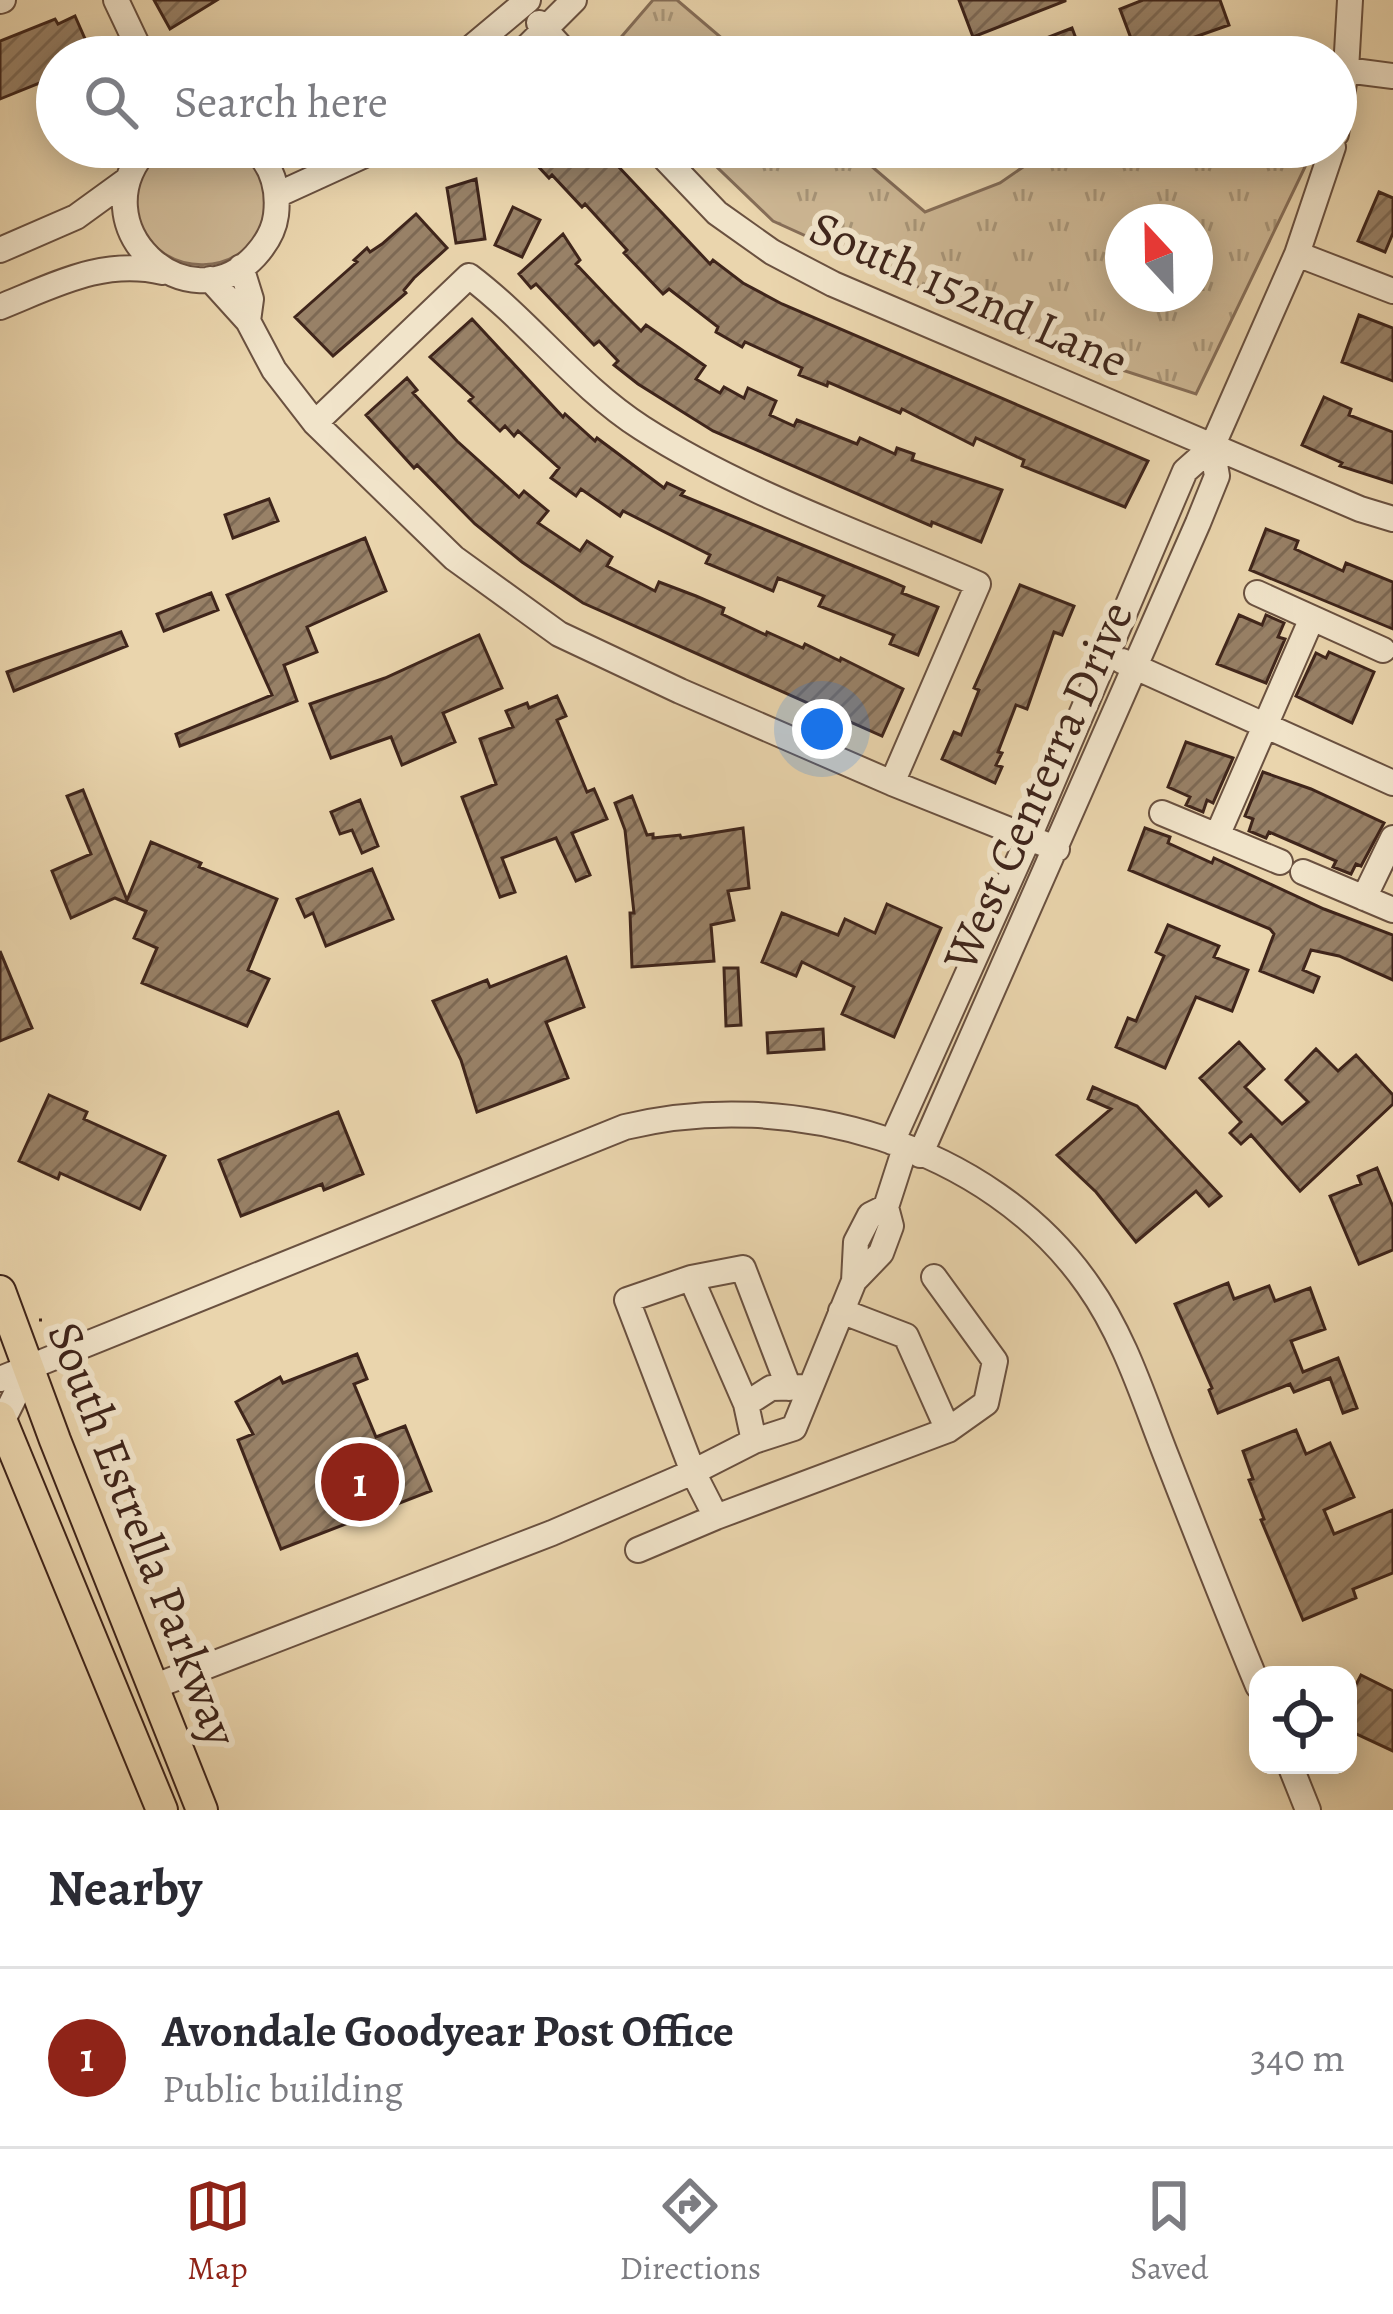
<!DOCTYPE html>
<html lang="en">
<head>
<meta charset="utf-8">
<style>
  body { margin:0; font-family:Alegreya,serif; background:#f2f2f3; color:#2b2b33 }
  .controls { position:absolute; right:36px; bottom:36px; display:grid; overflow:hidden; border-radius:24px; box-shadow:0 6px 30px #0003 }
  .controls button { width:108px; height:108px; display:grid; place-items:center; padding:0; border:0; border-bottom:3px solid #e1e1e2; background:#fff; color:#2b2b33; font:60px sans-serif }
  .compass { position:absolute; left:1105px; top:204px; width:108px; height:108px; border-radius:50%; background:#fff; box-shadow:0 6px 30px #0003; rotate:338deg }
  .you { position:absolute; left:822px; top:729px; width:42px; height:42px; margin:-30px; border:9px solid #fff; border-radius:50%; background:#1a73e8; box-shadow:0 0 0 18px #1a73e833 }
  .badge { display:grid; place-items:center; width:78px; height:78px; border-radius:50%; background:#8f2418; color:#fff; font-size:39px; font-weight:700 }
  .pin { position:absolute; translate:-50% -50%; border:6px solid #fff; box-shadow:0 3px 12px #0006 }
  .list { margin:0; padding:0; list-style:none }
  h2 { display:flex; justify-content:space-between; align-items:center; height:156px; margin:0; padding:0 48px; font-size:51px }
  h2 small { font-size:39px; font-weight:400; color:#7c7c81 }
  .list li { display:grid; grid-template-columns:78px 1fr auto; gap:36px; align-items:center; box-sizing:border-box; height:180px; padding:0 48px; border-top:3px solid #e1e1e2 }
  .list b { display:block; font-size:45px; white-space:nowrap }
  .list p { margin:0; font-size:39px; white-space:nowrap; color:#7c7c81 }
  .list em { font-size:39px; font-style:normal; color:#7c7c81 }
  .icon { flex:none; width:66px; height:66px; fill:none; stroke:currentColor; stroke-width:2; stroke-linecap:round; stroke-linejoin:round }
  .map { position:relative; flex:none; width:1393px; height:1810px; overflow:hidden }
  .search { position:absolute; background:#fff; box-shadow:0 6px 30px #0003; left:36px; right:36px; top:36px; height:132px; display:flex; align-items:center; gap:30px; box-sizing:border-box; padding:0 42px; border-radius:66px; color:#7c7c81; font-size:45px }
  .sheet { height:336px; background:#fff }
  nav { display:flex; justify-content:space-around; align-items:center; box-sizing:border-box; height:168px; border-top:3px solid #e1e1e2; background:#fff; font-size:33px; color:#7c7c81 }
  nav a { display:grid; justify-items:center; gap:6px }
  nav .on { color:#8f2418 }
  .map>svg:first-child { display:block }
</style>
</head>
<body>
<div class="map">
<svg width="1393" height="1810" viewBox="0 0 1393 1810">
  <defs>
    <pattern id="grass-tufts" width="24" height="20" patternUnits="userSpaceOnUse" patternTransform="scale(3)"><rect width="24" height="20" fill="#cdb794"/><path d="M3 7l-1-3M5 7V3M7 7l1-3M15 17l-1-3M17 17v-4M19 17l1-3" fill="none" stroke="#a89578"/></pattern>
    <pattern id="building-hatch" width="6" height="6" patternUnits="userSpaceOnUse" patternTransform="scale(3)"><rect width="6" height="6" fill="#988167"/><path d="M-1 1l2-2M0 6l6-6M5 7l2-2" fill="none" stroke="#7d6954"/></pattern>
  </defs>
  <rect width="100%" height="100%" fill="#ead5ad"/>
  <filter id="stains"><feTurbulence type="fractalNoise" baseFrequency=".00167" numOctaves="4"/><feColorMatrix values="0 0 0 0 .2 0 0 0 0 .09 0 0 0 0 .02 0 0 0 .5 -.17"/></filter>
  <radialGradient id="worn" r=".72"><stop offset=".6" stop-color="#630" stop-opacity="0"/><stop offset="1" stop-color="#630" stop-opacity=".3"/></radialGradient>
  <path fill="url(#grass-tufts)" stroke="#866e58" stroke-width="3" fill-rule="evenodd" d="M653 0H677L744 57H604Z
    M696 147H849L925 212 1000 183 1052 147H1288L1305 167 1196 394 1048 346 773 221ZM1123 222H1195V294H1123Z"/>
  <path fill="#cdb794" stroke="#866e58" stroke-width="3" d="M159 147H240C258 162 265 182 265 205 263 282 145 287 136 205 136 203 134 189 134 187 138 174 152 158 159 147Z"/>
  <path fill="url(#building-hatch)" stroke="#3f251b" stroke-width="3" d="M154 0H217L170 29Z
    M959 0H1065V1L973 37Z
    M1143 0H1220L1229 25 1138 57 1120 9Z
    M75 16 93 57H57V76L0 99V41L55 19 58 24Z
    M1072 28 1083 57H1000V56Z
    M520 147H600L710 264 713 260 743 283 782 304 1148 461 1125 507 1022 466 1024 460 976 438 973 445 902 409 900 413 828 382 827 386 799 375 802 368 745 342 742 347 716 332 718 327 669 289 663 294 624 253 627 250 585 204 582 207 552 175 549 178Z
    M476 179 485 239 456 243 447 188Z
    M1379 192 1393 198V233L1385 252 1358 241Z
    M513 207 540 220 522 257 495 245Z
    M416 214 447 248 414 278 404 290 406 293 333 356 295 317 357 262 354 260 367 248 370 252 382 244Z
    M563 234 580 260 576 264 612 302 641 331 646 325 705 366 696 379 720 393 724 387 744 398 748 388 776 401 770 415 794 426 797 420 857 444 860 438 895 454 897 448 914 454 912 460 1002 490 981 542 932 522 931 526 713 431 638 384 614 365 618 361 599 341 594 345 536 284 531 288 519 274Z
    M1359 315 1393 328V381L1342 362Z
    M472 319 563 417 565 414 595 441 597 438 664 488 667 483 684 491 681 495 888 580 904 587 902 593 938 607 918 655 890 644 894 635 819 606 824 596 778 578 773 591 706 563 710 555 623 511 620 516 581 489 576 496 551 478 559 468 518 431 514 436 505 426 500 431 469 401 473 397 430 357Z
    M407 378 417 390 413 393 457 441 519 497 524 491 548 511 538 523 580 551 587 541 612 557 607 566 655 591 659 582 696 596 724 608 722 614 766 635 767 632 803 648 805 644 840 661 841 658 903 689 882 736 583 603 522 562 475 524 417 465 414 468 366 415Z
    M1324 397 1351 409 1349 415 1393 432V483L1340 466 1342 463 1302 445Z
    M269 499 278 521 233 538 225 515Z
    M1266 529 1298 541 1295 549 1343 571 1346 563 1393 582V629L1250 570Z
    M365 538 386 591 307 627 317 652 284 665 297 701 180 746 176 734 272 695 227 595Z
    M1020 585 1074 606 1062 635 1054 632 1027 709 1016 705 998 752 1002 753 996 765 1002 767 995 783 942 759 954 732 961 735 979 690 974 688Z
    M211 593 218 610 164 631 157 614Z
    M1239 615 1262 625 1266 615 1284 623 1278 637 1285 639 1266 683 1217 664Z
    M121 632 127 646 14 691 7 672Z
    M479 635 502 688 443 713 455 742 402 765 391 737 331 758 310 704 385 678Z
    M1329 652 1374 672 1352 723 1296 696 1316 653 1326 658Z
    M557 696 566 716 557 720 587 792 594 789 607 819 572 833 590 875 576 881 556 838 502 858 515 892 500 897 462 797 496 784 480 739 513 727 506 711 527 703 529 708Z
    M1186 742 1233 758 1213 803 1207 800 1203 812 1186 805 1190 797 1168 787Z
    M1263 772 1311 789 1384 823 1361 866 1356 864 1351 874 1333 867 1336 861 1297 844 1269 832 1266 838 1249 831 1253 819 1245 816Z
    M83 790 127 900 151 842 201 863 199 867 277 899 248 970 269 979 247 1026 142 983 157 948 134 938 146 911 115 898 71 918 52 871 91 854 67 796Z
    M632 796 647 835 653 834V838L680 835 681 838 743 828 749 888 728 891 734 920 711 925 714 961 632 967 630 913H634L625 830 615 803Z
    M360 800 378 846 362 853 352 830 340 834 331 812Z
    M1145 828 1170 837 1168 843 1212 863 1214 858 1324 909 1393 935V980L1339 956 1311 950 1303 970 1319 977 1313 992 1260 971 1274 934 1270 929 1129 870Z
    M372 869 393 919 326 946 313 913 305 917 297 899Z
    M887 904 941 928 894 1037 842 1014 854 987 802 962 796 976 762 962 782 913 838 935 845 919 875 933Z
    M1168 925 1219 946 1214 957 1248 970 1232 1011 1196 997 1165 1068 1116 1047 1128 1018 1136 1021 1164 956 1156 952Z
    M0 951 32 1028 0 1041Z
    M566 957 584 1007 546 1022 568 1078 477 1112 461 1060 433 1001 487 980 490 987Z
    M724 968H738L741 1025 726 1026Z
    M823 1029 824 1049 768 1053 767 1033Z
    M1239 1042 1264 1069 1245 1087 1282 1124 1308 1102 1286 1080 1316 1049 1338 1071 1356 1055 1393 1095V1104L1300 1191 1251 1135 1241 1144 1230 1133 1241 1122 1200 1078Z
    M1093 1087 1137 1106 1221 1196 1209 1206 1196 1191 1136 1242 1096 1192 1057 1155 1111 1109 1088 1099Z
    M49 1095 87 1112 84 1119 165 1156 140 1209 60 1173 58 1179 19 1161Z
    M338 1112 363 1174 324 1190 322 1184 241 1216 219 1160Z
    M1377 1168 1393 1207V1250L1359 1264 1330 1196 1361 1184 1358 1176Z
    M1228 1283 1234 1299 1269 1286 1275 1301 1310 1288 1325 1329 1291 1341 1303 1372 1338 1358 1357 1408 1343 1413 1330 1378 1294 1392 1290 1384 1218 1413 1209 1390 1212 1388 1175 1304Z
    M357 1354 367 1379 354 1384 376 1437 405 1426 431 1491 281 1549 238 1440 253 1434 236 1402 280 1377 283 1383Z
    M1296 1430 1306 1454 1330 1443 1354 1497 1324 1510 1334 1534 1393 1510V1573L1353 1589 1356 1598 1303 1620 1261 1520 1264 1519 1249 1480 1253 1479 1243 1451Z
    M1361 1675 1393 1691V1751L1348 1730V1700Z"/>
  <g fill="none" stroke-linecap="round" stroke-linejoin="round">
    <defs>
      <path id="minor" d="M116 0 143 57
        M0 1 3 0
        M539 23 570 57
        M460 57 528 0
        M517 57 574 0
        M1346 70 1393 76
        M1336 134 1346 70 1350 0
        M148 147C76 225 188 328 255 256 266 244 274 231 276 215 279 189 272 164 252 147
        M654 147 717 213 772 252 833 284 1360 509 1393 519
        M277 195 382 147
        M0 250 76 217 127 180
        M1297 254 1393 291
        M241 267 251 299 248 321
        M210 279 248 321 274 370 315 423 454 558 559 634 680 691 892 783 1057 849
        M0 307C55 285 103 258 163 272
        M315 423 469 276C531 323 577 386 642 428 743 493 868 536 978 584L892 783
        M1257 593 1383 650
        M1122 661 1393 783
        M1162 813 1280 862
        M1217 836 1312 618
        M1303 872 1393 910
        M1364 898 1393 838
        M892 1142 1029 837 1185 471 1212 447 1297 254 1333 147
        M920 1155 1198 523 1217 476 1212 447
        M691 1278 743 1268 789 1388
        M854 1281 881 1253 891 1226 886 1207 905 1148
        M841 1311 906 1336 948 1430 986 1403 995 1361 934 1277
        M0 1379 625 1127C788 1087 989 1143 1088 1285 1125 1337 1144 1400 1167 1458 1197 1535 1227 1611 1258 1686
        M810 1387 771 1388 746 1404 754 1441 794 1428 854 1281 856 1242 870 1215 886 1207
        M0 1426 29 1368
        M754 1441 693 1472 716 1517 948 1430
        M638 1550 716 1517
        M153 1687 552 1533 693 1472 627 1300 691 1278 746 1404
        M1290 1765 1308 1810"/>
      <path id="major" d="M0 1291 55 1440 202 1810
        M0 1417 162 1810"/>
    </defs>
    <use href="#minor" stroke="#6a5140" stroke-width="28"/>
    <use href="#major" stroke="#3f251b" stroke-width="34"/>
    <path stroke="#3f251b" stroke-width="3" stroke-dasharray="3 6" stroke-linecap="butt" d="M39 1320H42"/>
    <use href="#minor" stroke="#f1e4ca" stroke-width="24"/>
    <use href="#major" stroke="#ead5ad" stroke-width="30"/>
  </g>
  <g text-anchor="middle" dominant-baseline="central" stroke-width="12" stroke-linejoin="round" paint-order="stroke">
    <g font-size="48" fill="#3f251b" stroke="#f1e4ca">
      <text transform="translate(969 294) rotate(24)">South 152nd Lane</text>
      <text transform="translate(1038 786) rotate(-66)">West Centerra Drive</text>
      <text transform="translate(143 1534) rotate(69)">South Estrella Parkway</text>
    </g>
  </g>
  <rect width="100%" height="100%" filter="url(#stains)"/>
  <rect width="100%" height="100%" fill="url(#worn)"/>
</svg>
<div class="controls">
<button><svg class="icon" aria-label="locate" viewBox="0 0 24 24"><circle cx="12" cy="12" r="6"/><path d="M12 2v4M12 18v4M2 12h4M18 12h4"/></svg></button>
</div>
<svg class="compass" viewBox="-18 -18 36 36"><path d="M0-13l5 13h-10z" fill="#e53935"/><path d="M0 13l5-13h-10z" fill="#7c7c81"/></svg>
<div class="you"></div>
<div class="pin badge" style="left:360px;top:1482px">1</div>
<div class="search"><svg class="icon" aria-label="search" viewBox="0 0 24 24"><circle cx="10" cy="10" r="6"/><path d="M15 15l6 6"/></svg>Search here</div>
</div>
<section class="sheet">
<h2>Nearby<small></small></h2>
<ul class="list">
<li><span class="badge">1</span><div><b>Avondale Goodyear Post Office</b><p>Public building</p></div><em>340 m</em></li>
</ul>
</section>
<nav>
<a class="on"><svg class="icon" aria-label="map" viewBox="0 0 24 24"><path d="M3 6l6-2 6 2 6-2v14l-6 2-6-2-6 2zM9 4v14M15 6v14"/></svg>Map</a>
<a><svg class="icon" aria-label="directions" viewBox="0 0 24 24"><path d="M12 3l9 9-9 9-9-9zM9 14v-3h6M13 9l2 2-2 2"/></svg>Directions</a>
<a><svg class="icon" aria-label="saved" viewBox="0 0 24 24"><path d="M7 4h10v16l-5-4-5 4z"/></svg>Saved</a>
</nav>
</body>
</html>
